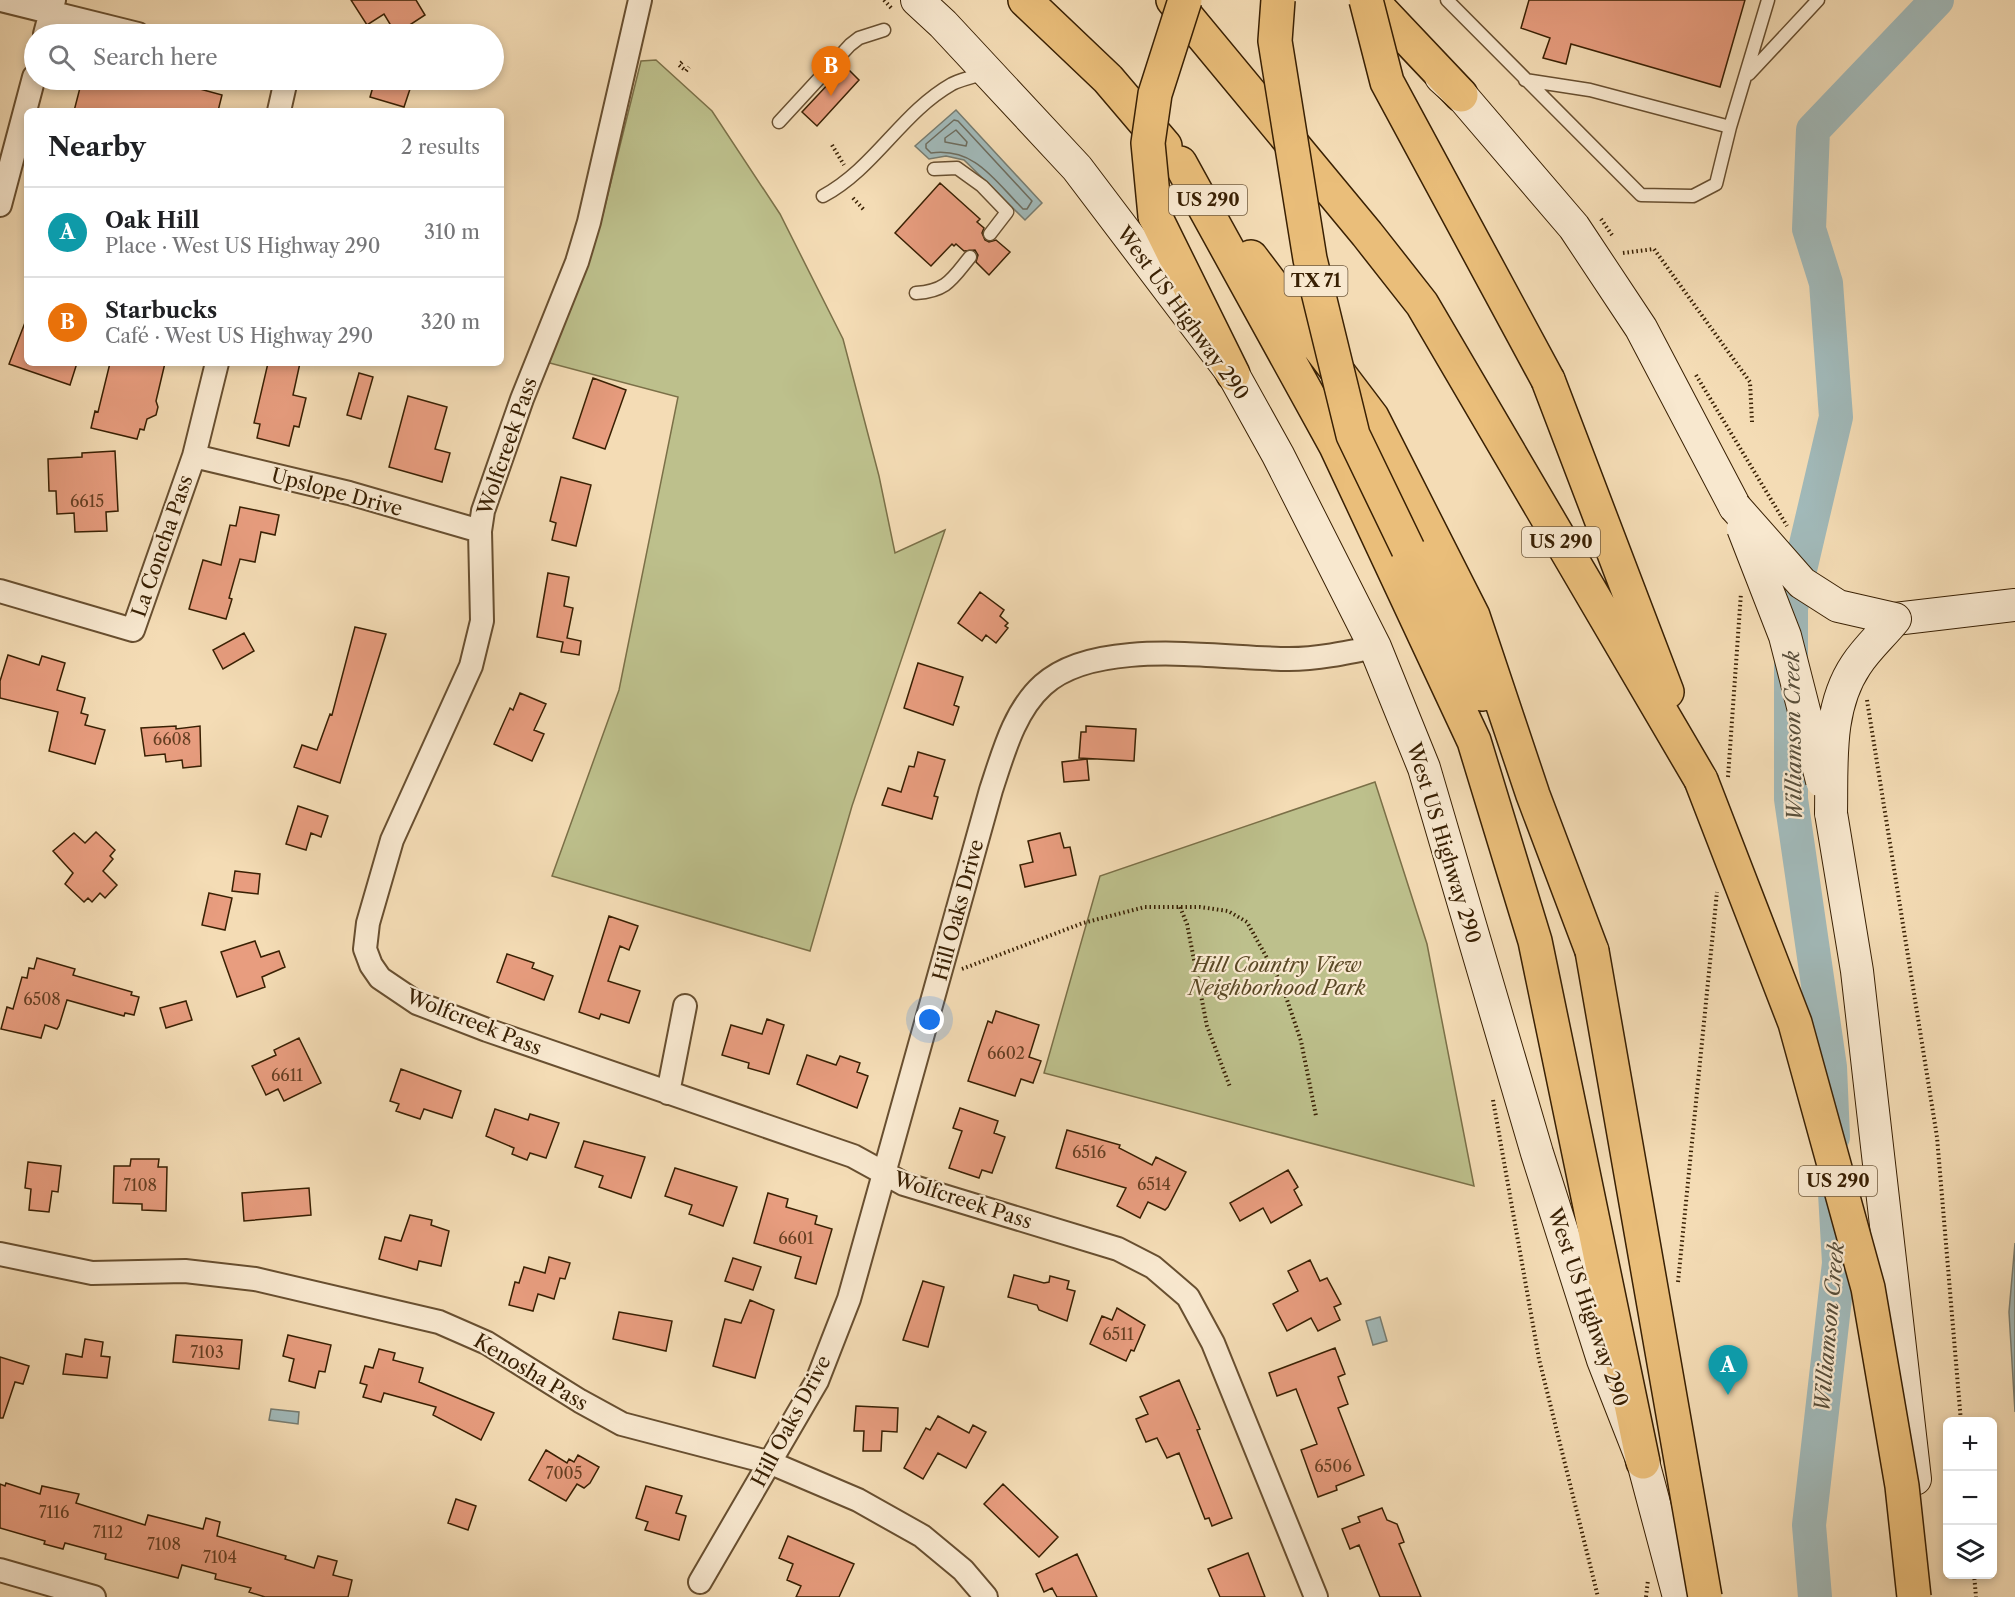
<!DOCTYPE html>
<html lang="en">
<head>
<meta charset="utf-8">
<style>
  body { margin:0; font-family:"Libre Caslon Text",serif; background:#f6f6f6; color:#202124 }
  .controls { position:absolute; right:18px; bottom:18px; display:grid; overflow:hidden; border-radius:9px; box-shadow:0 3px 9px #0003 }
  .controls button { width:54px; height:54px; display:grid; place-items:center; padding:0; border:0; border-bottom:2px solid #e0e0e0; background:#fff; color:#202124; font:30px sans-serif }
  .you { position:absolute; left:930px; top:1020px; width:21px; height:21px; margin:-15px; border:4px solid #fff; border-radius:50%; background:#1a73e8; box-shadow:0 0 0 9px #1a73e833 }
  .badge { display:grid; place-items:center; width:39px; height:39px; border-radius:50%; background:#8f2418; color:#fff; font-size:20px; font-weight:700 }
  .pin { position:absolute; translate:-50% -50px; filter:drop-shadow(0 2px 3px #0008) }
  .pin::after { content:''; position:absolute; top:32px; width:21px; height:18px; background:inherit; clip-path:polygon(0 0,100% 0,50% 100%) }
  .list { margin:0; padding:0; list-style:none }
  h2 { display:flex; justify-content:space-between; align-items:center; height:78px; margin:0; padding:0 24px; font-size:26px }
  h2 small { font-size:20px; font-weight:400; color:#757577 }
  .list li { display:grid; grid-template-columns:39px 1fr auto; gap:18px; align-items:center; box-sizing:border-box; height:90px; padding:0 24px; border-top:2px solid #e0e0e0 }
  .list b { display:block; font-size:22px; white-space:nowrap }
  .list p { margin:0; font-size:20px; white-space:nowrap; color:#757577 }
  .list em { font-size:20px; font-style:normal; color:#757577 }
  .icon { flex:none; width:33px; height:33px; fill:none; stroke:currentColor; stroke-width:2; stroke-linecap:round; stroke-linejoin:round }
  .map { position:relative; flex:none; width:2015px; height:1597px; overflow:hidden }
  .search { position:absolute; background:#fff; box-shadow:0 3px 9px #0003; left:24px; top:24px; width:480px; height:66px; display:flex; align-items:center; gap:15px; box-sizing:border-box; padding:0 21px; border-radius:33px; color:#757577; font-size:22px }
  .panel { position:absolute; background:#fff; box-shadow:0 3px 9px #0003; left:24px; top:108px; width:480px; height:258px; border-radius:9px }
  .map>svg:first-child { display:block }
</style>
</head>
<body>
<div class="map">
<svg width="2015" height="1597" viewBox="0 0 2015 1597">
  <rect width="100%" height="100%" fill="#f4dcb5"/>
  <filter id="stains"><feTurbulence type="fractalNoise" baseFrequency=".00333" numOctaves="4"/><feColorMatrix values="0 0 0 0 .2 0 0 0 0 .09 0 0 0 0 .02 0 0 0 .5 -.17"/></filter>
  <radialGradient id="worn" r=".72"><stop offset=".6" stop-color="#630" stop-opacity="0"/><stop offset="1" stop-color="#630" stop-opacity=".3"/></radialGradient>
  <path fill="#bdc08c" stroke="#7b7048" stroke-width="1.5" d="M656 60 712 111 780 214 843 339 879 476 895 553 945 530 852 806 810 951 552 876 619 690 678 397 546 362 580 282 603 214 641 61Z
    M1375 782 1427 944 1474 1186 1044 1073 1100 876Z"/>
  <path fill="#a1b9b9" stroke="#777c70" stroke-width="1.5" d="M956 110 1042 203 1025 220 964 160 946 156 929 159 915 146Z
    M2015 1243V1412L2009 1312Z
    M1380 1317 1387 1341 1373 1345 1366 1321Z
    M271 1409 299 1412 298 1424 269 1420Z"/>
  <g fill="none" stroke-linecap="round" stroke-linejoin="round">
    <path stroke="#6d6c5e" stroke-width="1.5" d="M954 120 958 121 1032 201 1027 209H1023C995 181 975 147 931 153L926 148V144Z
      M956 130 967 142 966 146 945 142V138Z"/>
    <path stroke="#a1b9b9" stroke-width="34" d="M1833 1137 1830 1067 1791 799V608L1836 417 1826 283 1809 229 1813 130 1937 0
      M1815 1597 1809 1525 1839 1263 1835 1193"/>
  </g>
  <path fill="#e89d7f" stroke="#392003" stroke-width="1.5" d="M351 0H416L425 15 396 34 384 14 367 25Z
    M1529 0H1745L1720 87 1571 44 1566 64 1543 58 1550 38 1521 28Z
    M845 66 859 80 817 126 802 112Z
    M82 80H167L222 95 218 111H74Z
    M375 80H413L404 107 370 97Z
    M940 183 980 219 977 222 984 228 982 233 985 240 989 242 996 240 1010 252 989 275 976 262 978 255 975 250 964 251 956 244 954 246 952 244 931 266 895 233Z
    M26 320 27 363H77L70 385 9 364Z
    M110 363H165L156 401 158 407 156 415 147 419 144 430 140 429 137 439 91 428 95 411 98 412Z
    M268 363H300L293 395 306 398 299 427 294 426 289 446 257 438 260 424 254 423Z
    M359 373 373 377 361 419 347 415Z
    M593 378 626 390 605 449 573 438Z
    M408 396 447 407 435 449 450 453 442 482 389 467Z
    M115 451 118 511 106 512 107 531 75 532 74 513 57 514 56 491H49L48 459 82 457V453Z
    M561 477 591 485 576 546 552 540 556 523 550 521Z
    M240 507 279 515 275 535 261 532 255 562 240 559 229 598 232 599 226 619 189 609 203 560 221 565 230 525 236 526Z
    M548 573 569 577 564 606 573 608 567 638 581 641 579 655 561 652 563 642 537 637Z
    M980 592 1004 610 1000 616 1008 623 1005 626 1008 628 996 643 986 635 982 641 958 623Z
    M355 627 386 634 340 783 294 767 302 745 317 750 330 714 332 715Z
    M244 633 254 651 223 669 213 650Z
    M8 655 39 665 42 656 65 663 57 690 85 698 81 713 88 715 85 725 105 730 95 764 49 751 58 712 0 698V681Z
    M918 663 963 677 954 705 959 707 953 725 904 708Z
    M520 693 546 704 534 730 544 734 532 761 494 744 510 708 513 710Z
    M176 726V729L200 726 201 766 183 768 182 760 166 762 165 754 145 756 141 728Z
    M1086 726 1136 729 1134 761 1079 758 1081 732H1086Z
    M918 752 945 760 934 796 938 797 932 819 882 805 888 788 901 792 909 766 914 767Z
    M1087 759 1089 780 1064 782 1062 762Z
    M298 806 328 816 321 837 311 833 306 850 286 844Z
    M96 832 115 850 110 856 113 859 103 871 117 885 105 898 100 893 92 902 88 898 84 902 65 884 73 873 53 851 74 833 85 843Z
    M1060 833 1064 848 1070 847 1076 875 1025 887 1020 865 1033 862 1028 841Z
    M235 871 260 874 258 894 232 891Z
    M209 893 232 898 225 930 202 925Z
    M609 916 638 926 629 950 620 946 608 981 640 991 629 1023 601 1014 599 1019 579 1012Z
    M255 941 261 957 279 951 285 967 262 977 265 987 237 997 221 952Z
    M507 954 534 963 532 968 553 976 544 1000 497 982Z
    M37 958 75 969 73 975 132 992 131 995 139 997 134 1015 125 1013 124 1016 67 1000 59 1026 57 1029 45 1025 41 1038 1 1029 7 1007 13 1009 22 977 27 978 29 968 34 969Z
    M186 1001 192 1020 166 1028 160 1008Z
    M996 1011 1039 1025 1029 1057 1041 1061 1033 1083 1021 1079 1015 1096 968 1081 988 1021 992 1023Z
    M767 1019 784 1025 769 1074 748 1068 749 1063 722 1055 731 1025 762 1034Z
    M299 1038 321 1083 284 1101 278 1089 266 1095 252 1066 276 1055 274 1050Z
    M807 1055 836 1065 840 1056 860 1063 857 1072 868 1076 857 1108 797 1084Z
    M401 1069 461 1091 452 1118 424 1109 420 1119 396 1111 399 1104 390 1101Z
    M960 1108 998 1121 994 1133 1005 1137 992 1173 982 1170 979 1178 949 1168 962 1131 953 1128Z
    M495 1109 528 1120 530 1114 559 1123 546 1158 530 1153 527 1160 512 1154 514 1148 486 1136Z
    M1067 1130 1120 1145 1119 1148 1152 1165 1156 1157 1186 1172 1168 1207 1165 1210 1148 1202 1140 1218 1117 1206 1126 1188 1056 1168Z
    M584 1141 645 1157 631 1198 599 1187 603 1176 575 1167Z
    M131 1159H159L158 1167H167L166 1211 142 1210V1204L113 1203 114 1166H130Z
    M28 1162 61 1166 58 1192 52 1191 49 1212 29 1210 31 1189 25 1188Z
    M675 1168 737 1187 723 1226 689 1214 692 1205 665 1196Z
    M1288 1170 1298 1187 1294 1190 1302 1205 1271 1223 1263 1208 1240 1221 1230 1203Z
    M309 1188 311 1215 244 1221 242 1193Z
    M768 1193 788 1199 786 1207 817 1216 815 1224 832 1229 816 1284 795 1278 801 1257 754 1243Z
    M410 1215 432 1220 431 1225 449 1231 441 1266 419 1261 417 1270 379 1259 385 1237 401 1241Z
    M549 1257 570 1263 565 1279 560 1278 554 1299 538 1294 533 1311 509 1305 515 1282 519 1283 524 1267 545 1273Z
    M733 1258 761 1267 753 1290 725 1281Z
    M1310 1260 1320 1281 1327 1278 1341 1304 1334 1307 1340 1320 1318 1331 1311 1318 1287 1331 1273 1304 1298 1291 1288 1271Z
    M1014 1275 1044 1283 1049 1282 1050 1276 1069 1281 1067 1289 1075 1291 1067 1321 1039 1310 1037 1305 1008 1297Z
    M923 1281 944 1287 928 1347 903 1340Z
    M750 1300 774 1310 755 1378 713 1366 725 1319 741 1323Z
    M1117 1308 1145 1325 1134 1351 1131 1350 1126 1361 1090 1344 1102 1316 1112 1320Z
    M619 1312 672 1321 666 1351 613 1339Z
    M176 1335 242 1340 239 1369 173 1362Z
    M288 1335 331 1345 325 1372 319 1371 315 1388 289 1381 294 1359 283 1356Z
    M85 1339 103 1342 101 1356 110 1357 107 1378 63 1374 66 1354 82 1357Z
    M1335 1348 1345 1374 1338 1377 1348 1404 1338 1408 1364 1475 1336 1486 1337 1490 1318 1497 1301 1450 1317 1444 1296 1389 1277 1396 1269 1373Z
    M379 1349 395 1353 393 1360 423 1368 419 1382 494 1413 481 1440 433 1415 436 1407 384 1393 381 1402 363 1397 367 1385 360 1383 365 1366 373 1368Z
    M0 1357 29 1366 23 1384 15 1382 3 1418H0Z
    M1179 1380 1200 1429 1197 1430 1232 1518 1212 1526 1209 1518 1205 1519 1179 1453 1167 1458 1157 1438 1146 1442 1136 1419 1148 1414 1140 1397Z
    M856 1406 898 1408 897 1432 882 1431 881 1451H863L864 1431H854Z
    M938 1416 969 1433 973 1425 986 1432 966 1468 938 1453 923 1479 904 1468 926 1428 930 1430Z
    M546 1450 567 1463 569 1459 574 1462 578 1455 599 1467 590 1483 584 1488 577 1484 566 1501 529 1480Z
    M6 1483 40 1494 42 1486 79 1494 76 1503 145 1525 148 1515 203 1529 206 1518 220 1522 217 1536 286 1556 285 1559 314 1568 318 1556 337 1561 333 1575 352 1580 348 1597H265L249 1592 251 1588 215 1579 216 1574 182 1565 178 1578 105 1559 106 1554 65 1543 63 1549 44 1544 45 1541 0 1528V1484L5 1486Z
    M1003 1484 1058 1537 1039 1557 984 1504Z
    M646 1486 682 1496 676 1513 686 1516 679 1540 645 1530 648 1522 636 1518Z
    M456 1499 476 1506 468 1530 448 1523Z
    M1382 1508 1387 1520 1397 1524 1404 1542 1399 1544 1421 1597H1380L1359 1545 1350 1549 1342 1529 1360 1522 1358 1517Z
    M788 1536 854 1564 839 1597H796L801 1586 787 1580 793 1564 779 1558Z
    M1248 1553 1265 1597H1220L1208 1569Z
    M1077 1554 1097 1597H1057L1052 1588 1044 1592 1036 1574Z"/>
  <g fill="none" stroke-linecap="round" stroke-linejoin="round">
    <defs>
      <path id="lane" d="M1447 0 1641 195 1693 196 1716 184 1730 127 1768 0
        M1749 74 1818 0
        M1525 80 1590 90 1730 127
        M779 122 850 45 859 38 884 30
        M934 169 957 168 982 186 1007 212 990 234
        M823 196C875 168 901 113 952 84 962 79 976 76 987 73
        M916 293C947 291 952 279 970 257"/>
      <path id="street" d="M1 0 138 34
        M640 0 589 222 577 262 522 399 483 511 480 531 482 621 471 666 392 840 368 923 365 949 371 965 380 978 417 1003 487 1030 853 1156 904 1184 1118 1249 1153 1267 1188 1297 1213 1343 1316 1597
        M45 34 54 0
        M279 111 286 80
        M0 205 34 77
        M194 456 349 493 480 531
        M0 591 133 630 194 456 217 363
        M668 1093 685 1006
        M0 1254 92 1273 185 1271 255 1279 439 1322 487 1343 580 1401 622 1424 771 1463 858 1500 922 1536 963 1570 986 1597
        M0 1570 94 1597
        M700 1582 817 1381 849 1299 991 790C1003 754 1014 711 1043 685 1097 636 1222 659 1289 659 1317 659 1346 653 1375 647"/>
      <path id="secondary" d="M917 0 943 24 1077 168 1233 374 1278 455 1375 647 1424 768 1537 1153 1603 1360 1643 1462 1679 1597
        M1441 77 1461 95 1574 227 1641 328 1735 507
        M1895 619 2015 605
        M1831 813 1857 971 1915 1479"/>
      <path id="primary" d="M1371 0 1461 95
        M1155 216 1233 374"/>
      <path id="highway" d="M1025 0 1108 79 1165 146
        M1173 0 1367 234 1422 304 1701 780
        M1180 163 1336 446 1474 741 1535 941 1643 1462
        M1251 257 1372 417 1473 616 1533 795 1592 951
        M1548 380 1667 692
        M1409 551 1482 694"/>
    </defs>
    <use href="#lane" stroke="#684f30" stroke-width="15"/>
    <use href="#street" stroke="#684f30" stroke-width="26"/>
    <use href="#secondary" stroke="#392003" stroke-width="34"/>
    <use href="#primary" stroke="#392003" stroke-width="36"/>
    <use href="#highway" stroke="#392003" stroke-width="36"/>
    <path stroke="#392003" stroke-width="4" stroke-dasharray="1.5 3" stroke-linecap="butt" d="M884 0 893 10
      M682 62 679 65 686 71 689 67
      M832 145 844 165
      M853 198 865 211
      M1601 219 1612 235
      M1623 253 1654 249 1750 382 1752 422
      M1696 375 1787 526
      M1867 700 1937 1137 1961 1422
      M1728 777 1741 593
      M1180 907 1187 924 1207 1026 1230 1087
      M962 969 1083 923 1145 907H1200L1228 911 1247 922 1282 985 1301 1041 1316 1116
      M1493 1100 1539 1359 1598 1597
      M1678 1282 1717 892
      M1974 1574 1976 1597
      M1646 1597 1648 1580"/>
    <use href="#lane" stroke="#f8e8cf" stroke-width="12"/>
    <use href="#street" stroke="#f8e8cf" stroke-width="22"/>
    <use href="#secondary" stroke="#f8e8cf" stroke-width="32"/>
    <use href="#primary" stroke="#eabe7a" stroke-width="33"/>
    <use href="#highway" stroke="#eabe7a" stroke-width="33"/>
    <defs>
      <path id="secondary-bridge" d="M1735 507 1802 583 1838 606 1895 619C1883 634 1867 648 1856 665 1827 708 1832 764 1831 813
        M1743 528 1785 636 1822 781"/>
      <path id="primary-bridge" d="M1155 216 1148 143 1155 94 1185 0"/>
      <path id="highway-bridge" d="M1278 0 1275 41 1310 259 1353 435 1408 549
        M1366 0 1387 82 1548 380
        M1701 780 1795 1023 1868 1288 1902 1486 1914 1597
        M1592 951 1705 1597"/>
    </defs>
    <use href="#secondary-bridge" stroke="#392003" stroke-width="34" stroke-linecap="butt"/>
    <use href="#primary-bridge" stroke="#392003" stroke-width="36" stroke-linecap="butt"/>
    <use href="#highway-bridge" stroke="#392003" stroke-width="36" stroke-linecap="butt"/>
    <use href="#secondary-bridge" stroke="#f8e8cf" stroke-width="32"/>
    <use href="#primary-bridge" stroke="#eabe7a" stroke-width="33"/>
    <use href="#highway-bridge" stroke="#eabe7a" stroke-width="33"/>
  </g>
  <g text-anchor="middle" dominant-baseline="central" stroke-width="4.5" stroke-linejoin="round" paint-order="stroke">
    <g font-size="16" fill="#653f22">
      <text x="87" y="501">6615</text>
      <text x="172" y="739">6608</text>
      <text x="42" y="999">6508</text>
      <text x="1006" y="1053">6602</text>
      <text x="287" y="1075">6611</text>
      <text x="1089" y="1152">6516</text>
      <text x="1154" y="1184">6514</text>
      <text x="140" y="1185">7108</text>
      <text x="796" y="1238">6601</text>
      <text x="1118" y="1334">6511</text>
      <text x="207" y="1352">7103</text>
      <text x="1333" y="1466">6506</text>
      <text x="564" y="1473">7005</text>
      <text x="54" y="1512">7116</text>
      <text x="108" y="1532">7112</text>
      <text x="164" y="1544">7108</text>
      <text x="220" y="1557">7104</text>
    </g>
    <g fill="#f8e8cf" stroke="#725c40" stroke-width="1.5">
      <rect x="1169" y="185" width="78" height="30" rx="4.5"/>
      <rect x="1284.5" y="266" width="63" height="30" rx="4.5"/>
      <rect x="1522" y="527" width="78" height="30" rx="4.5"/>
      <rect x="1799" y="1166" width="78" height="30" rx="4.5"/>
    </g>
    <g font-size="18" font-weight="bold" fill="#392003">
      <text x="1208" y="200">US 290</text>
      <text x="1316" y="281">TX 71</text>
      <text x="1561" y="542">US 290</text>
      <text x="1838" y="1181">US 290</text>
    </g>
    <g font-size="20" fill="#392003" stroke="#f8e8cf">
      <text transform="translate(1183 313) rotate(54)">West US Highway 290</text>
      <text transform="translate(507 446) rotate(-71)">Wolfcreek Pass</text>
      <text transform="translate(337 492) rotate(15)">Upslope Drive</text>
      <text transform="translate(162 546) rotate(-71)">La Concha Pass</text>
      <text transform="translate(1444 843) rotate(73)">West US Highway 290</text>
      <text transform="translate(958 910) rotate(-75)">Hill Oaks Drive</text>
      <text transform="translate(474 1022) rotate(22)">Wolfcreek Pass</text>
      <text transform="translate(963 1200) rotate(18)">Wolfcreek Pass</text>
      <text transform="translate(1588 1307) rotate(71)">West US Highway 290</text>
      <text transform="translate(531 1372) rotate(31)">Kenosha Pass</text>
      <text transform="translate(791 1421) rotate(-62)">Hill Oaks Drive</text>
    </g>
    <g font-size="20" font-style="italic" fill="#5a4825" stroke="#f8e8cf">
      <text x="1277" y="965">Hill Country View<tspan x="1277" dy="23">Neighborhood Park</tspan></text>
    </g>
    <g font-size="21" font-style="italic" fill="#584e3a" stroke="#f8e8cf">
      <text transform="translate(1793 736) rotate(-91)">Williamson Creek</text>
      <text transform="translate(1829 1327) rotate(-85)">Williamson Creek</text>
    </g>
  </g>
  <rect width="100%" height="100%" filter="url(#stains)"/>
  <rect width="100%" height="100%" fill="url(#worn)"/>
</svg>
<div class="controls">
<button>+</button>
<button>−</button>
<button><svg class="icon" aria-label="layers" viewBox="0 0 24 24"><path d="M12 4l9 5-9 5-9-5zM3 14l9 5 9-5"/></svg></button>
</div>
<div class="you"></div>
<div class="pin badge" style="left:1728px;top:1395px;background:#0f9aa8">A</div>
<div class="pin badge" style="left:831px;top:96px;background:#e8710a">B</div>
<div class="search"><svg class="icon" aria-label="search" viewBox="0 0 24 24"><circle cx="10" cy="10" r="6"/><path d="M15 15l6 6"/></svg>Search here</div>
<section class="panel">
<h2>Nearby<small>2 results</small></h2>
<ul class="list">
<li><span class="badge" style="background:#0f9aa8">A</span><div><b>Oak Hill</b><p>Place · West US Highway 290</p></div><em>310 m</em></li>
<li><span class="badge" style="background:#e8710a">B</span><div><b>Starbucks</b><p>Café · West US Highway 290</p></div><em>320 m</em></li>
</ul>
</section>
</div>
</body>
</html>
